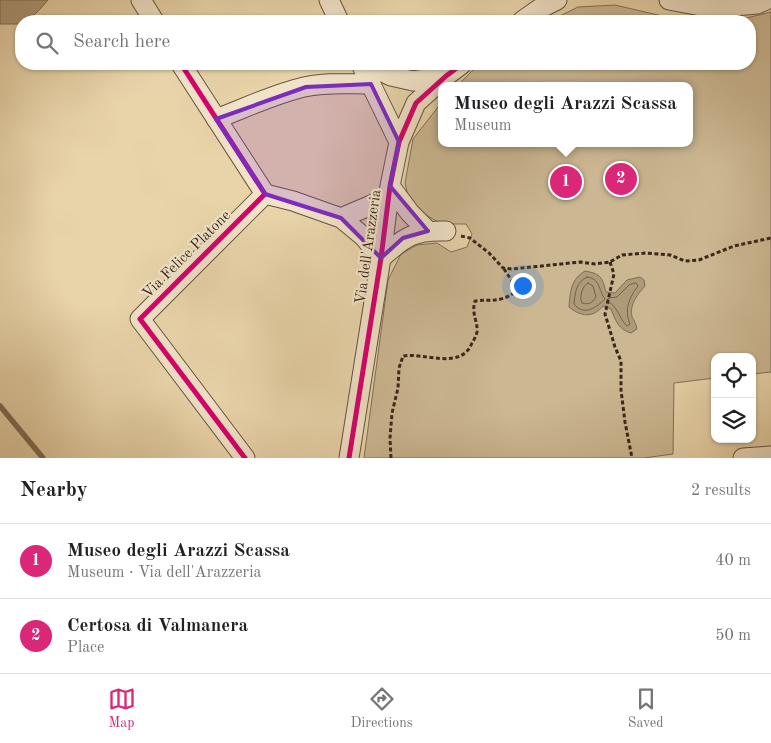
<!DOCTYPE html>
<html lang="en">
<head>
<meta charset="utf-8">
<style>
  body { margin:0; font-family:"Old Standard TT",serif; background:#f6f6f6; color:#202124 }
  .controls { position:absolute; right:15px; bottom:15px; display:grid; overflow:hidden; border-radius:10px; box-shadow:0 1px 4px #0004 }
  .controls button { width:45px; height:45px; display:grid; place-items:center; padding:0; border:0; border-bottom:1px solid #e0e0e0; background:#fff; color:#202124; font:25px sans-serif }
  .you { position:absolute; left:522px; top:285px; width:18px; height:18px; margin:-12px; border:4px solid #fff; border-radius:50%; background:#1a73e8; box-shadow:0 0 0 8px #1a73e833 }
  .badge { display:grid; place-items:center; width:32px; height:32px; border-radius:50%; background:#db2777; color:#fff; font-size:16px; font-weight:700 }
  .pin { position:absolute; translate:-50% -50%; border:2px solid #fff; box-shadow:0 1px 5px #0006 }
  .popup { position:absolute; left:438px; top:82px; width:255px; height:65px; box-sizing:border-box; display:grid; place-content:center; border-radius:10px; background:#fff; filter:drop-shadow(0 1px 4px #0005); font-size:16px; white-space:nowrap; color:#757577 }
  .popup b { font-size:19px; color:#202124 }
  .popup::after { content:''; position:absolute; left:50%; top:100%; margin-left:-10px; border:10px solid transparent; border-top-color:#fff }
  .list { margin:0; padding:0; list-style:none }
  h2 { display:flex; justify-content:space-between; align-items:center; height:65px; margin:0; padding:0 20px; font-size:21px }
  h2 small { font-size:16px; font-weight:400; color:#757577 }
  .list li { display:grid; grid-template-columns:32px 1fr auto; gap:15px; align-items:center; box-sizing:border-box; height:75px; padding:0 20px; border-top:1px solid #e0e0e0 }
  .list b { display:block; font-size:19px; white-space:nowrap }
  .list p { margin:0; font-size:16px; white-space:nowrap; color:#757577 }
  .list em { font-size:16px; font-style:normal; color:#757577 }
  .icon { flex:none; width:28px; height:28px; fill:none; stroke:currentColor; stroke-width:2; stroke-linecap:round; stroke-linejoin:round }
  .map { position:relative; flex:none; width:771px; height:458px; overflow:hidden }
  .search { position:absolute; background:#fff; box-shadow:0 1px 4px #0004; left:15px; right:15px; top:15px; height:55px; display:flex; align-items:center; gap:12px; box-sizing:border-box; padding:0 18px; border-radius:20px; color:#757577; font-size:19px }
  .sheet { height:215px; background:#fff }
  nav { display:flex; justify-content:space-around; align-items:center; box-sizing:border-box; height:70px; border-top:1px solid #e0e0e0; background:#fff; font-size:14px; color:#757577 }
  nav a { display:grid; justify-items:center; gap:2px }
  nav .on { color:#db2777 }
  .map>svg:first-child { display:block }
</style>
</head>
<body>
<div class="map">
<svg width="771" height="458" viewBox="0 0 771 458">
  <rect width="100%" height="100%" fill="#e9d4aa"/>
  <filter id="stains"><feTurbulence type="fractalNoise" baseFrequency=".004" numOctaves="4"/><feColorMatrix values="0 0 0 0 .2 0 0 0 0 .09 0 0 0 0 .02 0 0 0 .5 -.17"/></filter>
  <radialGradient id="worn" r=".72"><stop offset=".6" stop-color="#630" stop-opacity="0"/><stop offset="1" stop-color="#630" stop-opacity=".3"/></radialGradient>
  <path fill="#cbb792" stroke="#837056" d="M615 5 671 18 696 21H550L578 7Z
    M771 12V372L752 374V357H715V378L674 383 673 454 644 458H364L388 280 401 254 417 245 437 243 451 252 467 247 472 234 466 224H441L410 205 405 183 413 139 442 102V143H690V86H457L472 71 483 64H750V21H734Z"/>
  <path fill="#ae9a79" stroke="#806c53" d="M0 0H48C41 8 32 20 21 21V24H0Z
    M585 271C602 274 602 278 606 292L615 293 627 280 640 277 644 280 645 286C638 294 629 304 632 317 634 321 636 323 637 329L631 333C619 330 615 320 611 309L603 306C593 318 581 317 569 307 570 292 571 279 585 271Z"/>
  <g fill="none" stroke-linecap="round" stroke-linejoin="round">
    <path stroke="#74614a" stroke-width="1" d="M587 277C601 279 598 290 605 299 597 307 584 317 574 304 575 293 576 282 587 277Z
      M588 283 593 286 596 297C592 303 589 305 582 303 579 297 582 286 588 283Z
      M636 283 638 286C629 298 624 309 630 324L627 326C619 319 618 306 608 302L607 300 609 298 617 297 629 285Z"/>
    <path stroke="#806c53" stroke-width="5.5" d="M0 406 43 458"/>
    <defs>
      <path id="street" d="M141 0 154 21
        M329 0 339 21
        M669 0 711 8 757 4 766 0
        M522 21 539 9 557 0
        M181 64 265 194 140 319 245 458
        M361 64 399 142
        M367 64 391 76 413 81 446 76
        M216 119C245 108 274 94 304 87 326 82 349 84 371 84
        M390 186 410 213 428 231
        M265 194 293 201 341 218 364 237 381 258
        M341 218 390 197
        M381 258C405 237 413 230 446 231
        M349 458 381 258 390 186 399 142 416 103 446 76 462 64
        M743 458 771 456"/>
    </defs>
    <use href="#street" stroke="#66533f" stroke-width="21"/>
    <path stroke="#3b281b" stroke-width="3" stroke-dasharray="4 2.5" stroke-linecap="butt" d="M461 236 470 238 489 253 503 268 512 269 580 262 595 264 610 262 622 255 646 253 670 255 685 261 699 260 734 246 771 238
      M610 262 614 274 605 314 615 347 621 361V390L625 422 632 458
      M391 458 390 438 392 413 398 388 399 368 403 356C424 352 461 371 472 343 474 340 476 336 477 332 478 321 471 314 475 301 491 299 499 303 514 293L512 281 504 269"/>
    <use href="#street" stroke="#f1e3c8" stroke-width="19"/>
    <defs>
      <path id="cycleway" d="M181 64 265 194 140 319 245 458
        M349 458 381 258 390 186 399 142 416 103 446 76 462 64"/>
    </defs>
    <use href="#cycleway" stroke="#f1e3c8" stroke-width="8"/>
    <use href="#cycleway" stroke="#d6006c" stroke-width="5"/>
  </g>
  <path fill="#7b2cbf" fill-opacity="0.2" stroke="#7b2cbf" stroke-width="4" stroke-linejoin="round" d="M371 84 399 142 390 186 428 231 403 238 381 258 341 218 265 194 216 119 306 87Z"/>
  <g text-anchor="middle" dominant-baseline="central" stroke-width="4.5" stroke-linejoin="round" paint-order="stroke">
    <g font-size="15" fill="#3b281b" stroke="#f1e3c8">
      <text transform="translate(369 247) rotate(-82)">Via dell'Arazzeria</text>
      <text transform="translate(187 255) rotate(-45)">Via Felice Platone</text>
    </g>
  </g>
  <rect width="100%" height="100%" filter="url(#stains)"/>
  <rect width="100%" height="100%" fill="url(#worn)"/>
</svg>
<div class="controls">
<button><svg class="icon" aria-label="locate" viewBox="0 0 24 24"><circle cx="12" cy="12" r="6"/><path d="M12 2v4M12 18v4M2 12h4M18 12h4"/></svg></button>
<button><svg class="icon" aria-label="layers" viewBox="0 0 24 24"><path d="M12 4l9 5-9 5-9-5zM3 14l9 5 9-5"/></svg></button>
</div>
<div class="you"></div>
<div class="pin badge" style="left:566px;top:182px">1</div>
<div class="popup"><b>Museo degli Arazzi Scassa</b>Museum</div>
<div class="pin badge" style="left:621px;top:179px">2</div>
<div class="search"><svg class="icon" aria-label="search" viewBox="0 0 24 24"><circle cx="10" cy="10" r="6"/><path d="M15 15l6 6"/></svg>Search here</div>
</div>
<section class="sheet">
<h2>Nearby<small>2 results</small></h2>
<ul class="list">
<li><span class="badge">1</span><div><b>Museo degli Arazzi Scassa</b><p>Museum · Via dell'Arazzeria</p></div><em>40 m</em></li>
<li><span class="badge">2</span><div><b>Certosa di Valmanera</b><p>Place</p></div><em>50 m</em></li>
</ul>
</section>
<nav>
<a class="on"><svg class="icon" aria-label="map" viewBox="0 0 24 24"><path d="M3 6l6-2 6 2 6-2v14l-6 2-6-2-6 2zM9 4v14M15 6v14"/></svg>Map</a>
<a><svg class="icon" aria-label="directions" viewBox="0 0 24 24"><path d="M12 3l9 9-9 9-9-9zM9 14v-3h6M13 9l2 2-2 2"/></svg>Directions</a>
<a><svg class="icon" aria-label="saved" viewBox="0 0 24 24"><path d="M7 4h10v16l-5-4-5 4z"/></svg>Saved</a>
</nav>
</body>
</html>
